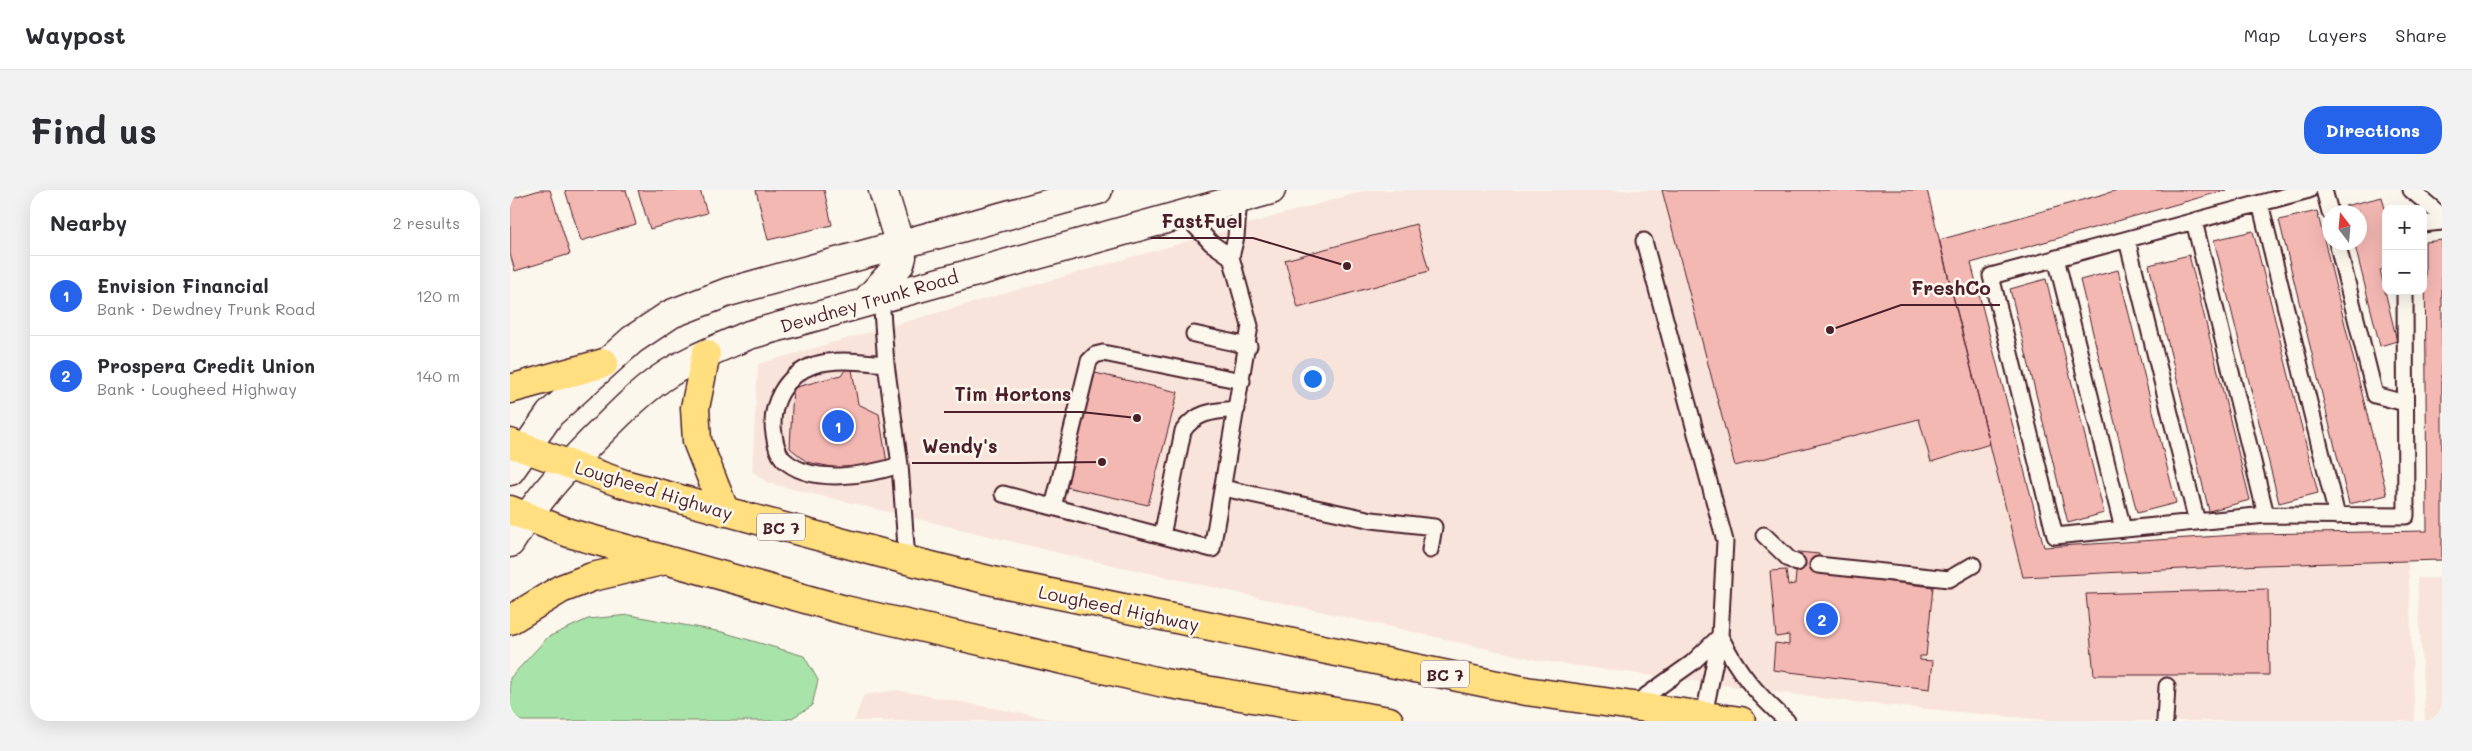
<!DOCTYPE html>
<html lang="en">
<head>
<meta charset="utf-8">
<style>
  body { margin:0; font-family:Mali,sans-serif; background:#f2f2f3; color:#2b2b33 }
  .controls { position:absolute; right:15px; top:15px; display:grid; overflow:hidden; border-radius:10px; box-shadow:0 5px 20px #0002 }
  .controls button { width:45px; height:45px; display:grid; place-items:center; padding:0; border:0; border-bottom:1px solid #e1e1e2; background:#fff; color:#2b2b33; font:25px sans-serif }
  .compass { position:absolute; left:1812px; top:15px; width:45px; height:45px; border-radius:50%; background:#fff; box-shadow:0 5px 20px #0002; rotate:344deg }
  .you { position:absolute; left:802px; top:188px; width:18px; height:18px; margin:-12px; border:4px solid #fff; border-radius:50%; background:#1a73e8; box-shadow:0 0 0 8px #1a73e833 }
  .badge { display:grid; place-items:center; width:32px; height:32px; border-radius:50%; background:#2563eb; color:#fff; font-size:16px; font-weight:700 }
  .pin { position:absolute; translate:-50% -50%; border:2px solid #fff; box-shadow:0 1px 5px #0006 }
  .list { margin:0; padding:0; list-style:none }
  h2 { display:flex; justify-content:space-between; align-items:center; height:65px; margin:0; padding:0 20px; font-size:21px }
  h2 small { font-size:16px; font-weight:400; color:#7c7c81 }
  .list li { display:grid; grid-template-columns:32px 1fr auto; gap:15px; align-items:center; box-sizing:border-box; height:80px; padding:0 20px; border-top:1px solid #e1e1e2 }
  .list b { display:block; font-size:19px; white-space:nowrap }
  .list p { margin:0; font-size:16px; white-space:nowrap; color:#7c7c81 }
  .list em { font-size:16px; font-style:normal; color:#7c7c81 }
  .map { position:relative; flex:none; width:1932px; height:531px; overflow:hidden; border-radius:20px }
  header { display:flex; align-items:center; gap:30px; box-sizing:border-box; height:70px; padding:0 25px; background:#fff; border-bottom:1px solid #e1e1e2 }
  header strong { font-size:24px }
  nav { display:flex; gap:28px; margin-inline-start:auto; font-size:18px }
  .intro { display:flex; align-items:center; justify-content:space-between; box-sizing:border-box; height:120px; padding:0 30px }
  h1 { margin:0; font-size:35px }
  .button { padding:12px 22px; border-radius:20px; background:#2563eb; color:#fff; font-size:18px; font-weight:700 }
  main { display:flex; gap:30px; padding:0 30px }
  aside { flex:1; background:#fff; border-radius:20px; box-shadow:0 5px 20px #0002 }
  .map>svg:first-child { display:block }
</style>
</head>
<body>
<header>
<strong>Waypost</strong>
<nav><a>Map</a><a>Layers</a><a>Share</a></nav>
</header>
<div class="intro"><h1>Find us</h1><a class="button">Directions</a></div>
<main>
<aside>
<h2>Nearby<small>2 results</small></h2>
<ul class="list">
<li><span class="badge">1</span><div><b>Envision Financial</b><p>Bank · Dewdney Trunk Road</p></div><em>120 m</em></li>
<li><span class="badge">2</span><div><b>Prospera Credit Union</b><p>Bank · Lougheed Highway</p></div><em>140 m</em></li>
</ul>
</aside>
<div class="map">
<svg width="1932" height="531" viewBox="0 0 1932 531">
  <rect width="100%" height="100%" fill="#fbf7ec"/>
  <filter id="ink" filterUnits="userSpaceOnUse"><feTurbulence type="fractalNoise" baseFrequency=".02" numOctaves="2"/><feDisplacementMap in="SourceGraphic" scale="10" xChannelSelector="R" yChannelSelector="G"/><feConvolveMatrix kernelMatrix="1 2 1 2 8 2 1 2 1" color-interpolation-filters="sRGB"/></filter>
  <g filter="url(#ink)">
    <path fill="#f9e4db" d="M857 0H1417L1513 387 1752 375 1898 370 1905 531H1547L1341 512 1032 471 549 363 258 293 242 281 248 174Z
      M1907 388H1932V531H1915Z
      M387 500 551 531H344L354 505Z"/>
    <path fill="#a8e3a9" stroke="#79816a" d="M119 425 212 442 294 466 308 490 302 516 282 528 271 531H0V488L38 447 78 429Z"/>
    <path fill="#f4b8b3" stroke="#4a1f2b" d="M30 0H40L60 64 5 81 0 64V9Z
      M55 0H116L126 34 71 51Z
      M128 0H190L197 23 140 39Z
      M246 0H314L322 35 258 50Z
      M1152 0H1417L1480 254 1421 272 1409 229 1225 276Z
      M1608 0H1716L1461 73 1534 357 1742 344 1917 341 1915 52 1932 50V370L1752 375 1513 387 1429 50Z
      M1872 7 1876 23V79L1870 80 1887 151 1870 156 1844 52H1850V22H1837L1835 16Z
      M1807 21 1877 305 1839 314 1769 30Z
      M906 34 919 81 788 118 775 70Z
      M1743 41 1808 303 1769 313 1704 50Z
      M1679 65 1740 310 1699 321 1639 75Z
      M1608 80 1666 313 1627 323 1570 90Z
      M1536 89 1594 323 1558 333 1500 99Z
      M341 174 348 214 369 224 377 273 337 280 297 272 280 258 283 198 331 185Z
      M585 183 668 202 638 315 556 297Z
      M1288 362 1309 364 1308 383 1423 397 1416 466H1410V470L1423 471 1420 499 1263 480 1265 453 1279 455V445L1266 447 1260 381 1276 380 1278 395 1285 394Z
      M1758 399 1759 485H1584L1576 404Z"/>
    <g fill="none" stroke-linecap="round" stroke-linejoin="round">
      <defs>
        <path id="lane" d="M1799 0 1481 86 1545 346 1756 325 1896 326 1895 101
          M1814 0 1820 22
          M1901 0 1932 26
          M1750 13 1827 326
          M674 24 701 53 721 67
          M1684 31 1756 325
          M1913 34 1932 32
          M1617 50 1687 332
          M1134 51 1215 351 1210 446 1194 525 1190 531
          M1827 52 1865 205 1895 213
          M1546 68 1613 339
          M371 107 376 174 390 275 397 370
          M684 144 739 156
          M376 174C352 172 327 168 304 175 275 185 259 215 264 244 265 252 268 263 273 269 301 296 358 285 390 275
          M713 298 862 330 924 337 920 360
          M493 304 702 359 740 136 721 67 726 47 729 8
          M543 317 579 171 585 165 593 163 732 191
          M1254 345 1279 369 1287 373
          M652 346 673 241C686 221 706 221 727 219
          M1308 375 1439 389 1463 375
          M1210 446C1229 484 1246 503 1277 531
          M1123 515 1182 473 1210 446
          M1655 531 1657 496"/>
        <path id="street" d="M373 0 390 55"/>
        <path id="secondary" d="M356 111 390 74 392 67 390 55
          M0 281 40 224 122 150 161 124 218 102 588 0
          M0 353C26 310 58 274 94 239 112 221 129 204 150 189 177 170 209 158 239 145L761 0"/>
        <path id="highway" d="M196 164 185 218 187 251 215 322
          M0 199 94 173
          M0 253 114 294 397 370 487 392 1016 501 1231 531
          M0 320 59 343 335 420 654 493 879 531
          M0 430 51 399 82 387 156 370"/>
      </defs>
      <use href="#lane" stroke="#4a1f2b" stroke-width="19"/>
      <use href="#street" stroke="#4a1f2b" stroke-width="31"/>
      <use href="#secondary" stroke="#4a1f2b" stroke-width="31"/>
      <use href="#highway" stroke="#4a1f2b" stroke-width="31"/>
      <use href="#lane" stroke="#fbf7ec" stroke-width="15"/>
      <use href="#street" stroke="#fbf7ec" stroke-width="28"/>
      <use href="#secondary" stroke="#fbf7ec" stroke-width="28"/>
      <use href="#highway" stroke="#ffdf80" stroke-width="28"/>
    </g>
  </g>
  <g text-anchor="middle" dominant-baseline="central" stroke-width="5" stroke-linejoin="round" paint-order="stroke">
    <g fill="#fbf7ec" stroke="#7f6065" stroke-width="1">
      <rect x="247" y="323.5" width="48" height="27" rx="4"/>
      <rect x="911" y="470.5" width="48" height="27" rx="4"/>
    </g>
    <g font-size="16" font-weight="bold" fill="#4a1f2b">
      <text x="271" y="337">BC 7</text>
      <text x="935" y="484">BC 7</text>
    </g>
    <g font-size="18" fill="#4a1f2b" stroke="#fbf7ec">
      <text transform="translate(359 111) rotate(-16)">Dewdney Trunk Road</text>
      <text transform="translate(144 300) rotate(17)">Lougheed Highway</text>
      <text transform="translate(609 418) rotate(12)">Lougheed Highway</text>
    </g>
  </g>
  <path fill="none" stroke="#4a1f2b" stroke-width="2" d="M837 76L743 48H641M1320 140L1391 115H1490M627 228L571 222H434M592 272L498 273H402"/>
  <g fill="#4a1f2b" stroke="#fbf7ec" stroke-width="2">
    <circle cx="837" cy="76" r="5"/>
    <circle cx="1320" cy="140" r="5"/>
    <circle cx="627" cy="228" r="5"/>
    <circle cx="592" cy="272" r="5"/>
  </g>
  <g font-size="19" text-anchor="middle" font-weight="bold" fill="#4a1f2b" stroke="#fbf7ec" stroke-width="5" stroke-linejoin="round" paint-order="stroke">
    <text x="692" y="38">FastFuel</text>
    <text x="1441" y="105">FreshCo</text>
    <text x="503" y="211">Tim Hortons</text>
    <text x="450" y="263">Wendy's</text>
  </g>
</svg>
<div class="controls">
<button>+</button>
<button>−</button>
</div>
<svg class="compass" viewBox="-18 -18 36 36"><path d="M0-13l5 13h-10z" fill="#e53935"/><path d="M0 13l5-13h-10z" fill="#7c7c81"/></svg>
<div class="you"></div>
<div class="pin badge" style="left:328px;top:236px">1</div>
<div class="pin badge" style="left:1312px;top:429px">2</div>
</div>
</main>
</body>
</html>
